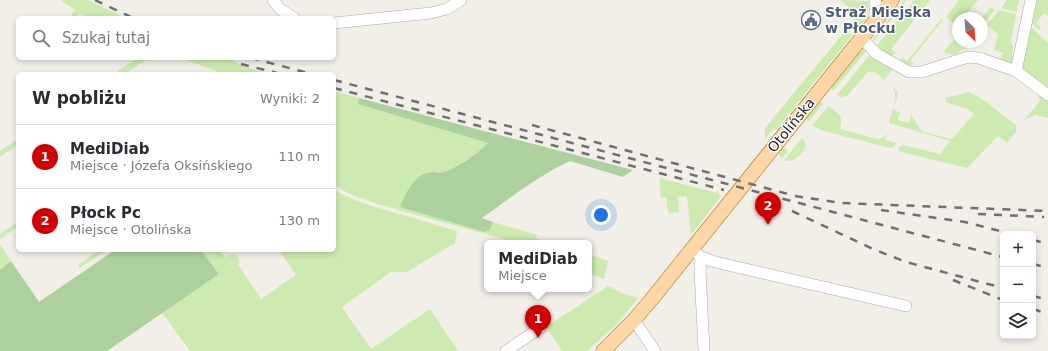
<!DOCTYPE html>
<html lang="pl">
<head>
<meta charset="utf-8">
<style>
  body { margin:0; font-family:"DejaVu Sans",sans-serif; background:#f2f2f3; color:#2b2b33 }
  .controls { position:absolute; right:12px; bottom:12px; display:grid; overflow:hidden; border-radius:6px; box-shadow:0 2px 6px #0003 }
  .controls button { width:36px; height:36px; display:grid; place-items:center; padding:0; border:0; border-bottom:1px solid #e1e1e2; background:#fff; color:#2b2b33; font:20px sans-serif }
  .compass { position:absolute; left:952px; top:12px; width:36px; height:36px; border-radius:50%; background:#fff; box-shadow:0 2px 6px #0003; rotate:155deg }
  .you { position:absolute; left:601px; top:215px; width:14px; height:14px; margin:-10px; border:3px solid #fff; border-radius:50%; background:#1a73e8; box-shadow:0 0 0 6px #1a73e833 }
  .badge { display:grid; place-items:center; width:26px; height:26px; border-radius:50%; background:#d40000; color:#fff; font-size:13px; font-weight:700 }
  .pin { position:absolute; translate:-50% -33px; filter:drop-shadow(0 1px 2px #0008) }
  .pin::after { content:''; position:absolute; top:21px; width:14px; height:12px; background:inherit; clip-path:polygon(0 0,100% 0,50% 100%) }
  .popup { position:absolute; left:484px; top:240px; width:108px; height:52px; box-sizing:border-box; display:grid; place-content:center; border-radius:6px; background:#fff; filter:drop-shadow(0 1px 3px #0005); font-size:13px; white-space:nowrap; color:#7c7c81 }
  .popup b { font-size:15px; color:#2b2b33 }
  .popup::after { content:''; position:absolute; left:50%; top:100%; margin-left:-8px; border:8px solid transparent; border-top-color:#fff }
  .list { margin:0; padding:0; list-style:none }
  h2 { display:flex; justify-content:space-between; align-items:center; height:52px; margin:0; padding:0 16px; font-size:17px }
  h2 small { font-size:13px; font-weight:400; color:#7c7c81 }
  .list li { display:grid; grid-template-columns:26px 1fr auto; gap:12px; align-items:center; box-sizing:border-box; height:64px; padding:0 16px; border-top:1px solid #e1e1e2 }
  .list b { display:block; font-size:15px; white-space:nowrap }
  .list p { margin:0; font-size:13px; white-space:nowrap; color:#7c7c81 }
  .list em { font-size:13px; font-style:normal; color:#7c7c81 }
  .icon { flex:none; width:22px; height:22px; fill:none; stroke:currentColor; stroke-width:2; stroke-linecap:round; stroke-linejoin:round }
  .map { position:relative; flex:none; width:1048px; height:351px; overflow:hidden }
  .search { position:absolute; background:#fff; box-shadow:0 2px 6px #0003; left:16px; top:16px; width:320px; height:44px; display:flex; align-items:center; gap:10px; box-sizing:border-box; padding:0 14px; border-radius:6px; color:#7c7c81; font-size:15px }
  .panel { position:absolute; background:#fff; box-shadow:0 2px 6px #0003; left:16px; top:72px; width:320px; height:180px; border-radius:6px }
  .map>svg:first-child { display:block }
</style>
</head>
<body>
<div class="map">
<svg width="1048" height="351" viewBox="0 0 1048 351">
  <rect width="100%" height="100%" fill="#f2efe9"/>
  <path fill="#cdebb0" d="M61 0H88L126 18H87L79 14 74 18H69L75 10Z
    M840 0 868 1C871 14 863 22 855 32L849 26 858 15Z
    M904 0H907L873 42V38Z
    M915 0H930L922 10 904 13Z
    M957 0H978L963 18H958V27L946 17 958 1Z
    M1007 0H1019L1017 12 1001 8Z
    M1037 0H1048V16L1044 13 1036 23 1041 28 1039 30 1032 24Z
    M991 7 995 10 984 23 982 21V18Z
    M999 10 1016 14 1011 42 1013 46 1012 55 1016 57 1013 65 999 61 1003 53 994 50 998 34 987 25Z
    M918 15 891 49 896 53 890 57 876 47 900 17Z
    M942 18 943 20 910 61 914 64 909 66 902 63 901 60 902 57 907 61Z
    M1030 26 1048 43V89L1019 69Z
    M845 31 852 35 776 130 773 129 765 139V128Z
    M958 35V42H975V45L971 48 963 49 955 55 944 53 945 50Z
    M864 49 867 50 833 91 831 87 833 80 862 50Z
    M871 53 894 68 884 80 875 72H868L847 96 841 97 837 95Z
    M137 58H149L124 74H113Z
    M181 58H231L239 65 272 74H224Z
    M891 85 898 92 896 102H894V109L896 111 900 112 898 120 909 123 911 115 920 129 924 132 952 139 974 114 968 109 948 103 946 102 945 98 969 92 984 100 1016 125V132L1007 143 998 136 967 168 905 153 899 151V147L904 145 940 154 950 141 889 123C892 111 900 96 891 85Z
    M334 91 359 98 358 104 488 143 483 149 446 172H431L490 230 493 222 538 235 535 238 551 243H518L377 204 350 194 334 185Z
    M1036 92 1048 97V118L1036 115 1024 120 1040 101Z
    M819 101 824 103 808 122 806 117Z
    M829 106C840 115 843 115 840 129L878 139 883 138 887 133 885 140 896 143 895 146 893 148H890L820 130 812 125Z
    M802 138 806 144C804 153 794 164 784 160Z
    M18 139V145L0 157V151Z
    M781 145 788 151 782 159 778 153Z
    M659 178 718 193 721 196 691 235 687 196 678 197 679 212 669 213 668 211 666 197 661 198Z
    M334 190 359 202 457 231 455 243 407 272H391L342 307 371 349 430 309 458 351H190L162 313 219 274 201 250H219L225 257 235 254 240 262 238 264 261 299 296 275 279 250H334Z
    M18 222V227L0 239V234Z
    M0 244 11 261 0 270Z
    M99 250H107L80 268 78 265Z
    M589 254 608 261 604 279 589 273Z
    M608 286 627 295 638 298 616 325 587 351H562L546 327Z"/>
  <path fill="#add19e" d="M359 98 633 170 623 177 570 161C538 176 510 198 482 218L493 222 490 230 485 232 400 207C406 193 414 173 432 172 436 172 440 173 444 172 453 170 483 150 488 143L358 104Z
    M115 250H201L219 274 107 351H0V270L11 261 39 302Z"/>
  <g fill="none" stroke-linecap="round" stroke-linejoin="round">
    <defs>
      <path id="minor" d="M273 0 280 9 294 18
        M874 22 876 4 875 0
        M334 23 431 13 447 9 461 0
        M861 38 877 54 909 72H922L968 57 979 58 1016 71 1048 95
        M1016 71 1031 0
        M691 249 701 257 715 262 906 306
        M701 257 700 270 704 351
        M634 320 655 351
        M506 351 540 328"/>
      <path id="major" d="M603 351 634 320 651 300 892 0"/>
    </defs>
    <use href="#minor" stroke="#a9a9a9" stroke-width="12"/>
    <use href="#major" stroke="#a06b00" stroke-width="15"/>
    <use href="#minor" stroke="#fff" stroke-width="11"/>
    <use href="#major" stroke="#fcd6a4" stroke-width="14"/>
    <path stroke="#707070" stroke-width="2.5" stroke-dasharray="8 8" stroke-linecap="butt" d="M95 0 133 18
      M251 58 312 74
      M241 64 281 74
      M334 80 1003 257
      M334 88 724 190
      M532 125 788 194
      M795 196 841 203 1048 211
      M881 210 965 222 1012 234
      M792 211 873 249 906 262 1003 288
      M978 214 1044 217
      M1033 240 1048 244
      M1033 264 1048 268
      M953 280 1003 300
      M1033 296 1048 300
      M1033 309 1048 314"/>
  </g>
  <defs>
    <symbol id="civic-ring" viewBox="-11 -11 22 22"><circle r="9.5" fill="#fff" stroke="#5c6f8a" stroke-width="1.5"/><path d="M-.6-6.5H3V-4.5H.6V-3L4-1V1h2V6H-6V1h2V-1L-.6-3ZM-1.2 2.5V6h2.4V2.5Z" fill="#5c6f8a"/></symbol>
  </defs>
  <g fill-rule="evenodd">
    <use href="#civic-ring" x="800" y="9" width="22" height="22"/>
  </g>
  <g text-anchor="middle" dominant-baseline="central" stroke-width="3" stroke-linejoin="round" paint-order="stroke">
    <g font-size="14" font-weight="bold" fill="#4e5e75" stroke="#fff" text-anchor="start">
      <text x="825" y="12">Straż Miejska<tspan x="825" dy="16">w Płocku</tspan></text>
    </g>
    <g font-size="14" fill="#222" stroke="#fff">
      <text transform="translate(791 125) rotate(-51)">Otolińska</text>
    </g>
  </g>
</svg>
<div class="controls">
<button>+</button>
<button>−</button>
<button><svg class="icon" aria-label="layers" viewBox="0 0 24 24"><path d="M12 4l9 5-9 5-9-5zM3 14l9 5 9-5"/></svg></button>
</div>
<svg class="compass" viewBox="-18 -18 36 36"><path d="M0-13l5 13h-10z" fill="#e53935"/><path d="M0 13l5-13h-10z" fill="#7c7c81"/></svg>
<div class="you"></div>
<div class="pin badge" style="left:538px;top:338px">1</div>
<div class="popup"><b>MediDiab</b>Miejsce</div>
<div class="pin badge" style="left:768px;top:225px">2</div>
<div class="search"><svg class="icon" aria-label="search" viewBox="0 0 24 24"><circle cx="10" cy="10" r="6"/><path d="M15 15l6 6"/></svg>Szukaj tutaj</div>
<section class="panel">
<h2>W pobliżu<small>Wyniki: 2</small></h2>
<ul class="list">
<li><span class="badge">1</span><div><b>MediDiab</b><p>Miejsce · Józefa Oksińskiego</p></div><em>110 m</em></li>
<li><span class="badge">2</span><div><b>Płock Pc</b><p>Miejsce · Otolińska</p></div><em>130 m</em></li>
</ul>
</section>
</div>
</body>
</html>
